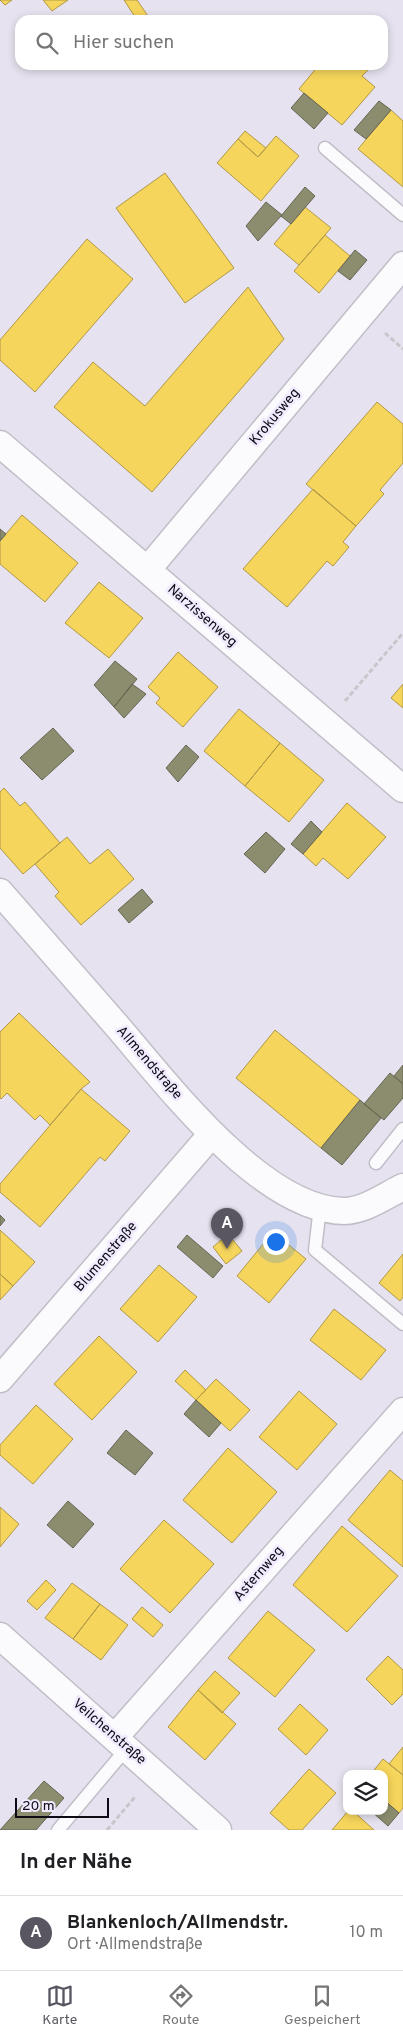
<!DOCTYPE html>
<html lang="de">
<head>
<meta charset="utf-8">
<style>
  body { margin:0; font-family:Overpass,sans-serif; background:#f6f6f6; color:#202124 }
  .controls { position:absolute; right:15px; bottom:15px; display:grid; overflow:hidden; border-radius:10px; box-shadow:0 2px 8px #0003 }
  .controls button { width:45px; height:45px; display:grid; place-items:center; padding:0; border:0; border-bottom:1px solid #e0e0e0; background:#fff; color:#202124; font:25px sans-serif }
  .scale { position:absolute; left:15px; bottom:12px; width:94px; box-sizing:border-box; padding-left:5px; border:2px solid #0e0b14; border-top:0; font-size:14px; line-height:18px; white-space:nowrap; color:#0e0b14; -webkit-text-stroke:4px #f1eaff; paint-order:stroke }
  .you { position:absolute; left:275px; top:1241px; width:18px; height:18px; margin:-12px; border:4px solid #fff; border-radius:50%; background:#1a73e8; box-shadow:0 0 0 8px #1a73e833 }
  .badge { display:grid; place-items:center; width:32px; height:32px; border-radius:50%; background:#5a5661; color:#fff; font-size:16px; font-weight:700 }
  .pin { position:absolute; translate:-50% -41px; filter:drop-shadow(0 1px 2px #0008) }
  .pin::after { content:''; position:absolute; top:26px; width:18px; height:15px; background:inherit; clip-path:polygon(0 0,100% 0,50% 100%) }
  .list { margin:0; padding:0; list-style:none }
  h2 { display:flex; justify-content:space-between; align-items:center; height:65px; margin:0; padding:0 20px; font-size:21px }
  h2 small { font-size:16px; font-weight:400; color:#757577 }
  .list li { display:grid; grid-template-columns:32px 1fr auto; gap:15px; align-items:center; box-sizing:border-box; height:75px; padding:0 20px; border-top:1px solid #e0e0e0 }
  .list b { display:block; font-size:19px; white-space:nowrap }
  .list p { margin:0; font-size:16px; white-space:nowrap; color:#757577 }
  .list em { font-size:16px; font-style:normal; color:#757577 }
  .icon { flex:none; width:28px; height:28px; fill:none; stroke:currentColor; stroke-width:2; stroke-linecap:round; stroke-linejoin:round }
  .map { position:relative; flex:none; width:403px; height:1830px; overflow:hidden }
  .search { position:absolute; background:#fff; box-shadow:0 2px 8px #0003; left:15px; right:15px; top:15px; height:55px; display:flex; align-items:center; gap:12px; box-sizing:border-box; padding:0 18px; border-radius:15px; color:#757577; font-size:19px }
  .sheet { height:140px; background:#fff }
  nav { display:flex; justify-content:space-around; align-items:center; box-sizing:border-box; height:70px; border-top:1px solid #e0e0e0; background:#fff; font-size:14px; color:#757577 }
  nav a { display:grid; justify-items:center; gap:2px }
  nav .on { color:#5a5661 }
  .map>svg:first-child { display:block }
</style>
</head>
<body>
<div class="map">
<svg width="403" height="1830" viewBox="0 0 403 1830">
  <rect width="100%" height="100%" fill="#e6e2ef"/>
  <path fill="#f6d55c" stroke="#b09846" d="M0 0H12L5 5Z
    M43 0H68L52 11Z
    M124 0H137L148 16 142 20H137Z
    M319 65H363L368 70 362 76 375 87 342 125 299 89Z
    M391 110 403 121V187L358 149Z
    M245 131 266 148 258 157 238 139Z
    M276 136 299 156 261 201 217 163 238 139 258 157Z
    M165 173 234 268 185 303 116 208Z
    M305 207 331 228 299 265 274 244Z
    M325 235 350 256 319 293 294 271Z
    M87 239 133 279 35 392 0 360V340Z
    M248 287 284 339 152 492 54 407 93 362 145 406Z
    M377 402 403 424V463L380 490 384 494 356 526 306 484Z
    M313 489 356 526 343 542 349 547 333 566 327 561 287 607 243 569Z
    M22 515 78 563 45 602 0 564V541Z
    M99 582 143 618 109 658 65 623Z
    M178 652 218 687 183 727 156 703 160 698 148 687Z
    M403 684V708L391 698Z
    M239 709 280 743 245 786 204 751Z
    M280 743 324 780 289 822 245 786Z
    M4 788 20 806 25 802 60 843 23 874 0 848V792Z
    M347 803 386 837 348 879 323 858 316 866 303 854Z
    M67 837 90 864 108 849 134 879 81 925 55 896 59 892 35 864Z
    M19 1013 90 1082 81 1089 50 1125 40 1115 35 1120 7 1093 1 1099 0 1098V1032Z
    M275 1030 360 1100 321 1148 236 1078Z
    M81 1089 130 1131 105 1161 100 1157 40 1227 0 1192V1184Z
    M0 1230 35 1262 13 1286 0 1274Z
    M273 1232 306 1259 269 1303 237 1276Z
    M228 1234 242 1251 226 1264 213 1247Z
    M403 1254V1297L400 1301 379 1283Z
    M159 1265 197 1297 158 1342 120 1309Z
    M0 1274 13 1286 0 1300Z
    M334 1309 386 1350 361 1380 310 1340Z
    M99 1336 137 1372 92 1420 54 1384Z
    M185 1370 206 1390 196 1400 175 1381Z
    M216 1379 250 1410 230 1431 196 1400Z
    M299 1391 337 1424 297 1470 259 1437Z
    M36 1405 73 1439 33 1484 0 1455V1445Z
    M228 1448 277 1492 232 1543 183 1500Z
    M390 1470 403 1481V1567L348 1520Z
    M0 1507 19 1524 0 1547Z
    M164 1520 214 1564 170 1613 120 1569Z
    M342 1526 398 1576 347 1632 293 1585Z
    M46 1580 56 1590 37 1610 27 1601Z
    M72 1583 100 1604 73 1639 45 1618Z
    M100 1604 128 1625 101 1660 73 1639Z
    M142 1607 163 1625 153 1637 132 1619Z
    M268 1611 315 1650 275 1697 228 1658Z
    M388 1656 403 1670V1694L392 1705 366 1679Z
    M215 1671 240 1693 222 1713 198 1690Z
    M198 1690 236 1724 205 1760 168 1727Z
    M300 1704 328 1730 306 1755 278 1729Z
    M403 1747V1775L389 1764Z
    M383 1759 403 1775V1808L399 1813 384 1800V1774H371Z
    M309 1769 336 1793 302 1830H289L270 1813Z
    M348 1811H353L374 1830H332Z"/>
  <path fill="#8c8c6e" stroke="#666553" d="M304 93 328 113 314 129 291 108Z
    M379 101 391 110 366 139 354 130Z
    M305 187 315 196 291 224 281 216Z
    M266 202 282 215 258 241 246 226Z
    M355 250 367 260 350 280 338 271Z
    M0 529 6 534 0 541Z
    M115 661 137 679 114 707 94 685Z
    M132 684 146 694 124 718 114 707Z
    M53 728 74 751 42 780 20 758Z
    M186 745 199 757 178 782 166 768Z
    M311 821 322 832 303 854 291 844Z
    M266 832 285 849 265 873 244 854Z
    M142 889 153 902 129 923 118 910Z
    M403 1065V1084L394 1076Z
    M390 1073 403 1084V1098L384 1120 364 1104Z
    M360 1100 381 1118 342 1165 321 1148Z
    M0 1215 5 1220 0 1226Z
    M187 1235 223 1266 213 1278 177 1247Z
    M196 1400 221 1423 209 1437 184 1414Z
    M126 1430 153 1453 135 1475 107 1453Z
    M68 1501 94 1524 73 1548 47 1525Z
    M44 1781 64 1798 36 1830H0Z
    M384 1800 399 1813 388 1826 371 1811H384Z"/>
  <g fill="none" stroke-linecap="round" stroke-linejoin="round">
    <defs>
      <path id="lane" d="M325 148 403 215
        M376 1163 403 1129
        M320 1207 315 1250 403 1324
        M58 1830 127 1748"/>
      <path id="street" d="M0 444 403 789
        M148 569 403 265
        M0 892C39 937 78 981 117 1026 167 1084 262 1210 344 1211 364 1211 385 1196 403 1187
        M0 1379 211 1135
        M0 1636 218 1830
        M115 1737 403 1411"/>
    </defs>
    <use href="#lane" stroke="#c2bec8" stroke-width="15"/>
    <use href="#street" stroke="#c2bec8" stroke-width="29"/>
    <path stroke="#c8c6cb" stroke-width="3" stroke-dasharray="5 2.5" stroke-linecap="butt" d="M385 333 403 349
      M345 701 403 633
      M107 1830 135 1797"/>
    <use href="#lane" stroke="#fbfbfd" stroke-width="12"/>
    <use href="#street" stroke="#fbfbfd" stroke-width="26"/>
  </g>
  <g text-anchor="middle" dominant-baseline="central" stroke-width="5" stroke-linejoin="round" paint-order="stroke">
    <g font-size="14" fill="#0e0b14" stroke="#f1eaff">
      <text transform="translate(275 417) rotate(-50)">Krokusweg</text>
      <text transform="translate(202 616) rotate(41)">Narzissenweg</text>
      <text transform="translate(149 1063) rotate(49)">Allmendstraße</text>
      <text transform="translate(106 1257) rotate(-49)">Blumenstraße</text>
      <text transform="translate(259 1574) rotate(-49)">Asternweg</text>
      <text transform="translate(109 1732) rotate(41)">Veilchenstraße</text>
    </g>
  </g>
</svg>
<div class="controls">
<button><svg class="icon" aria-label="layers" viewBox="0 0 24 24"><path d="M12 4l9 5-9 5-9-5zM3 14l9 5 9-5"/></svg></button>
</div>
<div class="scale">20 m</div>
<div class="you"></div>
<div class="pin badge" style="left:227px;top:1249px">A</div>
<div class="search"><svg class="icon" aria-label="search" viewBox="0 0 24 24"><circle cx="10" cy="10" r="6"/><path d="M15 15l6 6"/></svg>Hier suchen</div>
</div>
<section class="sheet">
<h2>In der Nähe<small></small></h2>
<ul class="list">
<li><span class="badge">A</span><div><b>Blankenloch/Allmendstr.</b><p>Ort · Allmendstraße</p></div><em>10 m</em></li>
</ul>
</section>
<nav>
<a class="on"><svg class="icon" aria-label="map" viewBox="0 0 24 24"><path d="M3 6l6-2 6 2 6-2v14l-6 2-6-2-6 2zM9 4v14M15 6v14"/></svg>Karte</a>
<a><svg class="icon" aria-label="directions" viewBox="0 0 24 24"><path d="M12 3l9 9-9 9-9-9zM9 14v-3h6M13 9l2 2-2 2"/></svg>Route</a>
<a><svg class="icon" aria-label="saved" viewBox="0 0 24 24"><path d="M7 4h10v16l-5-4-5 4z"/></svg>Gespeichert</a>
</nav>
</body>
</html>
